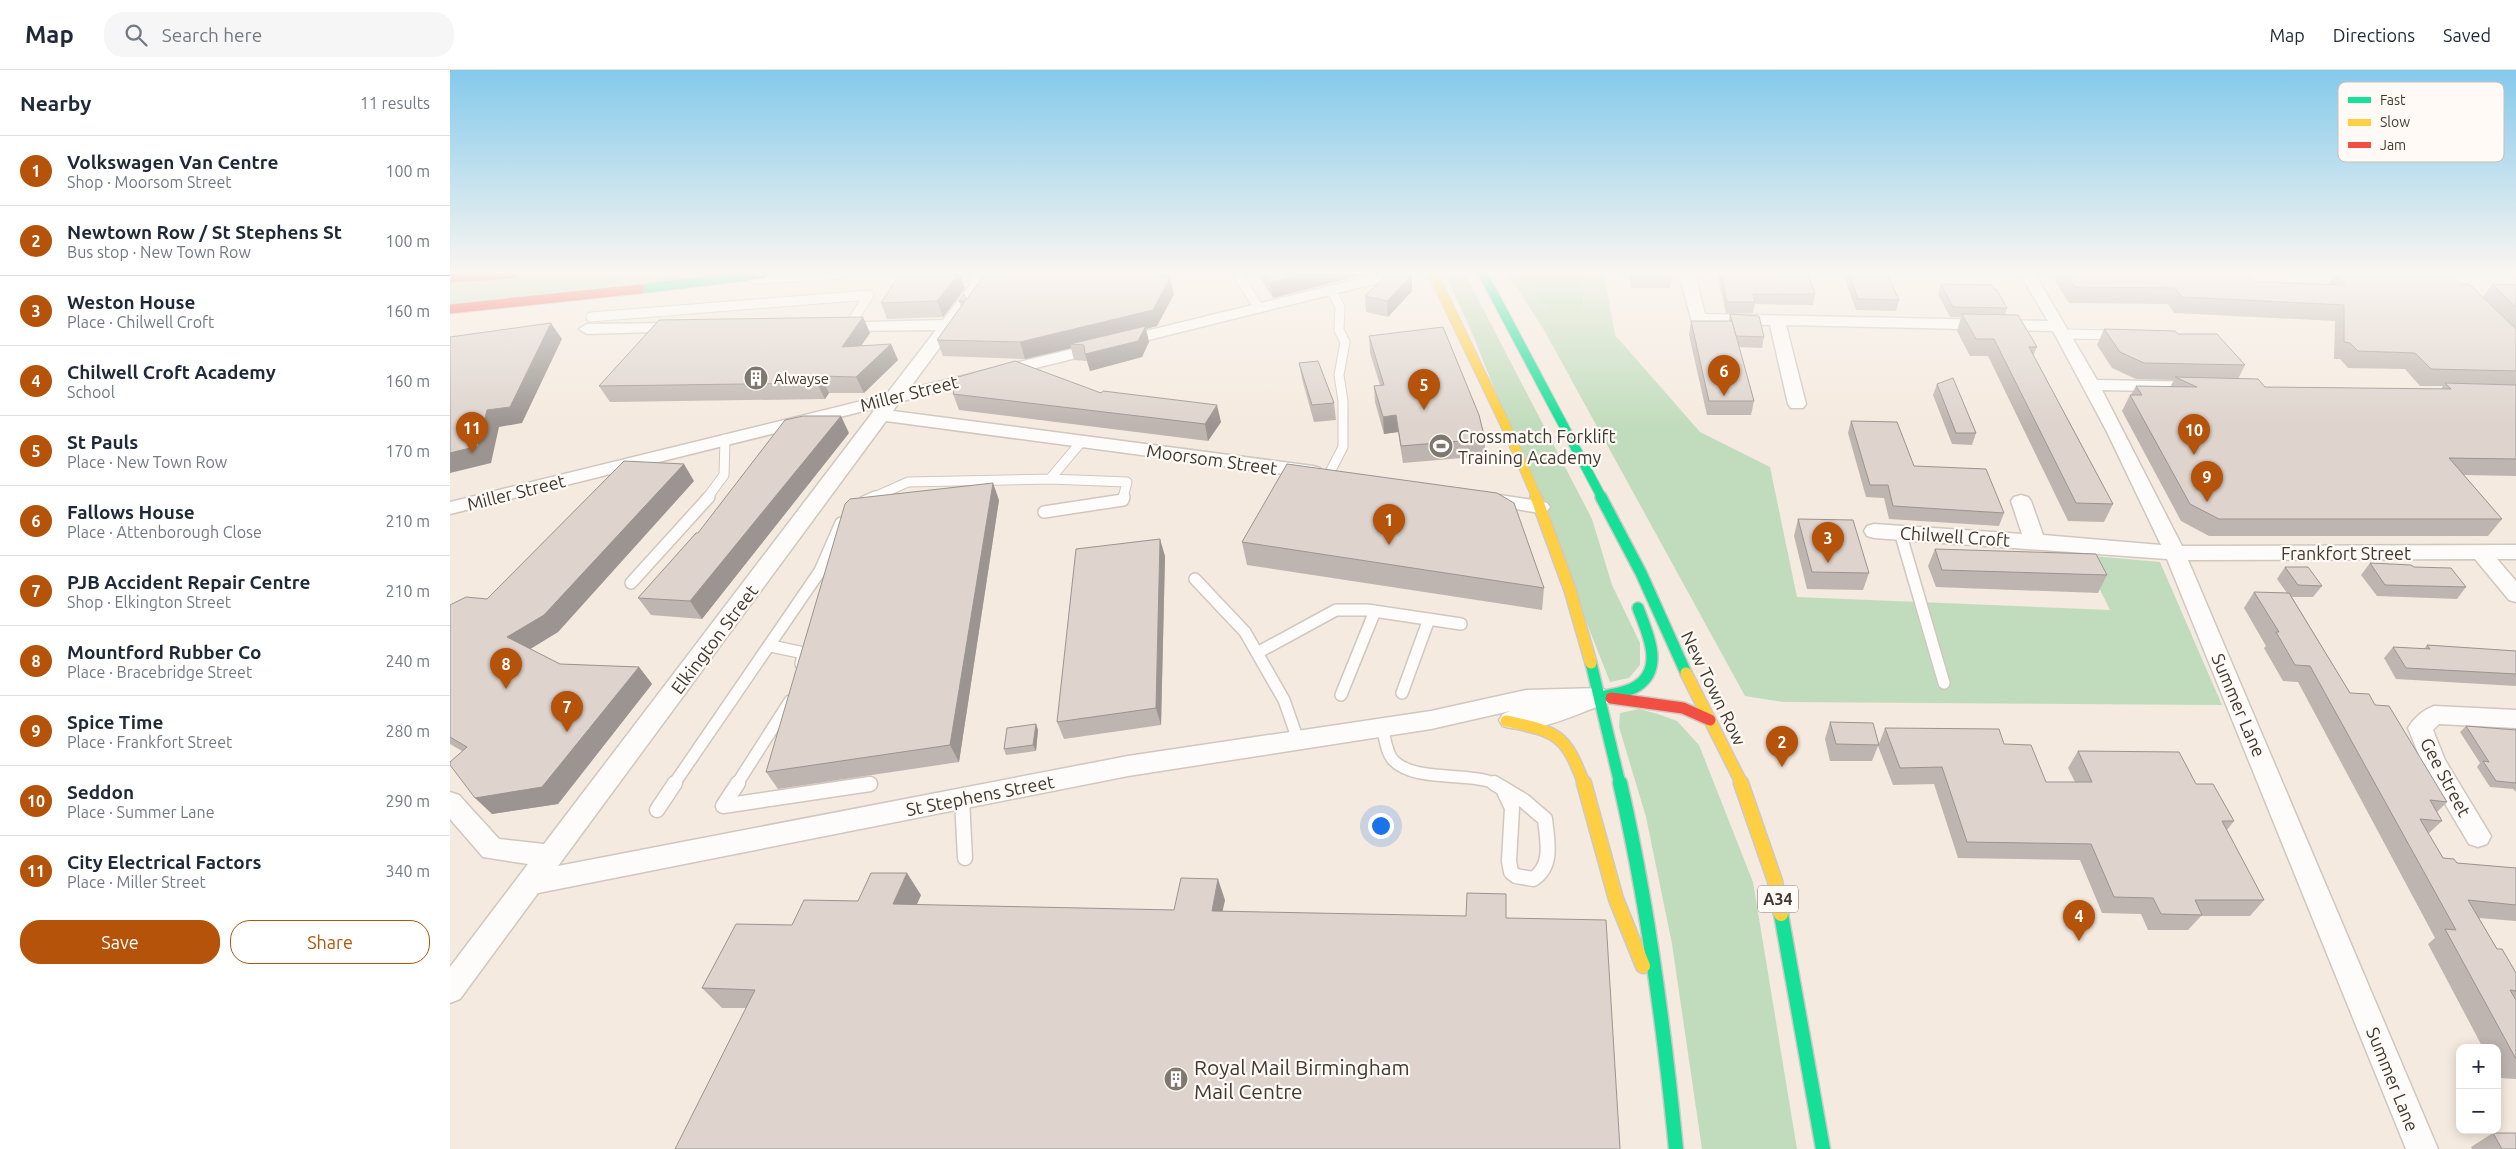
<!DOCTYPE html>
<html lang="en">
<head>
<meta charset="utf-8">
<style>
  body { margin:0; font-family:Ubuntu,sans-serif; background:#f6f6f7; color:#1f2937 }
  .controls { position:absolute; right:15px; bottom:15px; display:grid; overflow:hidden; border-radius:10px; box-shadow:0 2px 12px #0003 }
  .controls button { width:45px; height:45px; display:grid; place-items:center; padding:0; border:0; border-bottom:1px solid #e0e1e3; background:#fff; color:#1f2937; font:25px sans-serif }
  .you { position:absolute; left:930px; top:755px; width:18px; height:18px; margin:-12px; border:4px solid #fff; border-radius:50%; background:#1a73e8; box-shadow:0 0 0 8px #1a73e833 }
  .badge { display:grid; place-items:center; width:32px; height:32px; border-radius:50%; background:#b45309; color:#fff; font-size:16px; font-weight:700 }
  .pin { position:absolute; translate:-50% -41px; filter:drop-shadow(0 1px 2px #0008) }
  .pin::after { content:''; position:absolute; top:26px; width:18px; height:15px; background:inherit; clip-path:polygon(0 0,100% 0,50% 100%) }
  .list { margin:0; padding:0; list-style:none }
  h2 { display:flex; justify-content:space-between; align-items:center; height:65px; margin:0; padding:0 20px; font-size:21px }
  h2 small { font-size:16px; font-weight:400; color:#747a83 }
  .list li { display:grid; grid-template-columns:32px 1fr auto; gap:15px; align-items:center; box-sizing:border-box; height:70px; padding:0 20px; border-top:1px solid #e0e1e3 }
  .list b { display:block; font-size:19px; white-space:nowrap }
  .list p { margin:0; font-size:16px; white-space:nowrap; color:#747a83 }
  .list em { font-size:16px; font-style:normal; color:#747a83 }
  .actions { display:flex; gap:10px; padding:15px 20px }
  .actions a { flex:1; padding:11px 0; border:1px solid #b45309; border-radius:20px; text-align:center; font-size:18px; color:#b45309 }
  .actions .main { background:#b45309; color:#fff }
  .icon { flex:none; width:28px; height:28px; fill:none; stroke:currentColor; stroke-width:2; stroke-linecap:round; stroke-linejoin:round }
  .map { position:relative; flex:none; width:2066px; height:1079px; overflow:hidden }
  header { display:flex; align-items:center; gap:30px; box-sizing:border-box; height:70px; padding:0 25px; background:#fff; border-bottom:1px solid #e0e1e3 }
  header strong { font-size:24px }
  nav { display:flex; gap:28px; margin-inline-start:auto; font-size:18px }
  .search { width:350px; height:45px; background:#f6f6f7; display:flex; align-items:center; gap:12px; box-sizing:border-box; padding:0 18px; border-radius:20px; color:#747a83; font-size:19px }
  main { display:flex }
  aside { flex:1; background:#fff }
  .map>svg:first-child { display:block }
</style>
</head>
<body>
<header>
<strong>Map</strong>
<div class="search"><svg class="icon" aria-label="search" viewBox="0 0 24 24"><circle cx="10" cy="10" r="6"/><path d="M15 15l6 6"/></svg>Search here</div>
<nav><a>Map</a><a>Directions</a><a>Saved</a></nav>
</header>
<main>
<aside>
<h2>Nearby<small>11 results</small></h2>
<ul class="list">
<li><span class="badge">1</span><div><b>Volkswagen Van Centre</b><p>Shop · Moorsom Street</p></div><em>100 m</em></li>
<li><span class="badge">2</span><div><b>Newtown Row / St Stephens St</b><p>Bus stop · New Town Row</p></div><em>100 m</em></li>
<li><span class="badge">3</span><div><b>Weston House</b><p>Place · Chilwell Croft</p></div><em>160 m</em></li>
<li><span class="badge">4</span><div><b>Chilwell Croft Academy</b><p>School</p></div><em>160 m</em></li>
<li><span class="badge">5</span><div><b>St Pauls</b><p>Place · New Town Row</p></div><em>170 m</em></li>
<li><span class="badge">6</span><div><b>Fallows House</b><p>Place · Attenborough Close</p></div><em>210 m</em></li>
<li><span class="badge">7</span><div><b>PJB Accident Repair Centre</b><p>Shop · Elkington Street</p></div><em>210 m</em></li>
<li><span class="badge">8</span><div><b>Mountford Rubber Co</b><p>Place · Bracebridge Street</p></div><em>240 m</em></li>
<li><span class="badge">9</span><div><b>Spice Time</b><p>Place · Frankfort Street</p></div><em>280 m</em></li>
<li><span class="badge">10</span><div><b>Seddon</b><p>Place · Summer Lane</p></div><em>290 m</em></li>
<li><span class="badge">11</span><div><b>City Electrical Factors</b><p>Place · Miller Street</p></div><em>340 m</em></li>
</ul>
<div class="actions"><a class="main">Save</a><a>Share</a></div>
</aside>
<div class="map">
<svg width="2066" height="1079" viewBox="0 0 2066 1079">
  <rect width="100%" height="100%" fill="#f5eadf"/>
  <path fill="#c1dcbc" d="M94 204H279L0 235V213Z
    M996 204H1015L1142 449 1162 515 1190 573V595L1179 608 1160 612 1025 270Z
    M1058 204H1070L1084 223 1134 241 1132 204H1154L1165 265 1250 362 1320 397 1347 527 1660 540 1633 485 1710 492 1772 635 1334 632 1295 626 1094 260Z
    M1189 639 1208 644 1227 651 1249 675 1303 812 1347 1079H1252L1222 874 1196 747 1169 657 1170 643Z"/>
  <path fill="#b6dbb2" d="M1070 204H1132L1134 241 1102 239 1084 223Z"/>
  <g fill="none" stroke-linecap="round" stroke-linejoin="round">
    <defs>
      <path id="lane-far2" d="M523 204 527 216
        M787 204 809 238
        M304 209 392 204
        M141 247 419 225
        M399 256 419 225
        M1614 264 1667 265
        M632 371 600 409 677 412 673 428
        M879 404 893 377V331L889 305 895 272 889 260 890 237 881 220
        M257 428 274 405 275 369
        M422 428 458 412 600 409"/>
      <path id="lane-far1" d="M414 432 425 427
        M594 442 673 430 674 427
        M1450 462 1494 613
        M745 509 795 562 834 630 848 670
        M181 513 259 427
        M321 576 354 583 351 594
        M807 583 886 540H917L1011 554
        M952 623 979 549
        M891 625 925 541
        M932 657C935 667 936 682 943 690 965 713 1017 701 1047 714
        M224 714 370 501 391 453
        M287 714 340 631
        M418 714H420"/>
      <path id="lane" d="M288 713 273 736 420 714
        M1044 713 1074 731 1095 749C1097 770 1104 796 1083 809L1066 806 1061 802 1059 791 1062 738 1053 719
        M512 729 515 788
        M207 740 225 713"/>
      <path id="street" d="M528 204H544L459 319 929 204H955L952 207 449 332 443 341 863 396 870 398 872 402 870 406 863 408 436 351 108 796 678 686 981 641 1076 620 1150 618 1158 621 1161 627 1158 633C1129 642 1085 667 1053 656L1049 650 1053 644 1060 641 981 659 678 706 88 823 10 929 0 933V897L78 794 33 787 0 749V722L9 725 49 769 94 774 426 338 0 444V432L436 325 486 260 388 261 380 256 382 253 493 250Z
        M1229 204H1245L1255 244 1598 251 1570 204H1585L1647 310 1748 312 1754 313 1757 317 1754 321 1748 322 1652 320 1732 476 2066 475V489H2047L2066 511V532L2059 530 2025 489 1738 490 1988 1079H1956L1717 489 1424 468 1417 466 1414 461 1417 456 1424 454 1572 464 1561 431 1564 427 1571 425 1578 427 1581 431 1593 465 1711 475 1657 362 1603 261 1336 255 1356 334 1353 338H1341L1338 334 1320 255 1242 252Z
        M230 253 236 255 238 258 236 261 137 264 129 259 137 254Z
        M1036 423 1090 431 1097 433 1100 437 1097 441 1090 443 1029 433 1026 429 1029 425Z
        M1984 636 2066 640V658L1989 654 1983 660 1995 690 2041 766 2037 774 2028 777 2019 774 1975 700 1958 658C1964 648 1973 640 1984 636Z"/>
      <path id="fast-far2" d="M1033 204 1152 428
        M190 219 313 204"/>
      <path id="fast-far1" d="M1151 427 1191 503 1236 603
        M1141 593 1170 714
        M1150 627C1162 624 1177 623 1187 616 1215 598 1197 562 1188 538"/>
      <path id="fast" d="M1170 713C1198 834 1214 956 1226 1079
        M1331 844 1373 1079"/>
      <path id="slow-far2" d="M983 204 1054 352 1087 428"/>
      <path id="slow-far1" d="M1086 427 1120 520 1141 593
        M1236 603 1292 714
        M1056 651C1107 662 1115 663 1134 714"/>
      <path id="slow" d="M1134 713 1166 829 1193 896
        M1291 713 1325 811 1331 844"/>
      <path id="jam-far1" d="M0 208 63 204
        M0 239 190 219"/>
      <path id="jam" d="M1161 628 1233 638 1260 650"/>
    </defs>
    <use href="#lane-far2" stroke="#d0c7be" stroke-width="11"/>
    <use href="#lane-far1" stroke="#d0c7be" stroke-width="14"/>
    <use href="#lane" stroke="#d0c7be" stroke-width="17"/>
    <use href="#street" stroke="#d0c7be" stroke-width="3"/>
    <use href="#fast-far2" stroke="#cec9c3" stroke-width="11"/>
    <use href="#fast-far1" stroke="#cec9c3" stroke-width="14"/>
    <use href="#fast" stroke="#cec9c3" stroke-width="17"/>
    <use href="#slow-far2" stroke="#cec9c3" stroke-width="11"/>
    <use href="#slow-far1" stroke="#cec9c3" stroke-width="14"/>
    <use href="#slow" stroke="#cec9c3" stroke-width="17"/>
    <use href="#jam-far1" stroke="#cec9c3" stroke-width="11"/>
    <use href="#jam" stroke="#cec9c3" stroke-width="14"/>
    <use href="#lane-far2" stroke="#fefcfa" stroke-width="9"/>
    <use href="#lane-far1" stroke="#fefcfa" stroke-width="11"/>
    <use href="#lane" stroke="#fefcfa" stroke-width="14"/>
    <use href="#street" fill="#fefcfa" fill-rule="evenodd"/>
    <use href="#fast-far2" stroke="#16e098" stroke-width="9"/>
    <use href="#fast-far1" stroke="#16e098" stroke-width="11"/>
    <use href="#fast" stroke="#16e098" stroke-width="14"/>
    <use href="#slow-far2" stroke="#ffcf43" stroke-width="9"/>
    <use href="#slow-far1" stroke="#ffcf43" stroke-width="11"/>
    <use href="#slow" stroke="#ffcf43" stroke-width="14"/>
    <use href="#jam-far1" stroke="#f24e42" stroke-width="9"/>
    <use href="#jam" stroke="#f24e42" stroke-width="11"/>
  </g>
  <path fill="#bfb5b0" d="M508 204H510L515 218 493 247 437 249 431 233Z
    M535 204H720L718 208 724 224 707 256 696 259 699 272 692 287 640 301 637 291 624 290 621 278 575 289 493 286 487 270 511 237 509 231 516 230Z
    M808 204H915L823 228Z
    M1179 204H1221L1222 207 1220 218H1181Z
    M1267 204H1358L1365 224 1363 235 1305 234 1303 243H1276Z
    M1393 204H1437L1449 230 1446 241 1406 240Z
    M1607 204H1798L1806 212 1878 214 1884 204H1999L2010 214 2033 227 2042 214 2066 215V406L2014 405 2052 449 2038 466H1759L1731 451 1672 341 1680 325H1681L1686 316 1720 317 1724 310 1686 309 1662 298 1647 275 1654 259 1728 264 1795 295 1788 309 1815 317 1991 319 1993 316H1970L1955 299 1898 298 1890 289H1884L1885 251 1724 243 1718 234 1619 233 1605 211Z
    M962 205V221L938 247 916 242 915 226Z
    M1491 214 1544 219 1557 238 1555 245 1587 277 1583 286 1663 434 1654 452 1618 451 1538 286H1520L1507 261 1511 247H1500L1488 224Z
    M1280 244 1314 267 1312 278 1289 277 1304 331 1301 345H1257L1239 265 1241 251H1279Z
    M413 247 420 263 411 276 441 274 448 290 414 323H379L375 329 160 332 149 316Z
    M919 266 1035 369V386L953 393 948 362 934 364 925 332 924 316 930 315 920 283Z
    M849 293 884 333 886 350 864 352 852 309Z
    M1487 314 1526 363 1522 375 1502 374 1483 325Z
    M651 323 771 352 758 371 509 340 503 324Z
    M1401 351 1464 396 1554 443 1549 456 1439 449 1434 428 1416 427 1398 363Z
    M399 363 252 549 201 545 188 528 248 463Z
    M244 411 108 562 80 579 110 594 189 597 202 614 108 734 42 744 12 681 0 674V535L37 529Z
    M549 430 509 692 328 719 316 702Z
    M1348 449 1419 503 1413 520 1357 519 1344 466Z
    M792 472 1094 518 1092 540 797 495Z
    M1485 479 1657 505 1648 523 1486 517 1478 496Z
    M715 486 711 655 614 669 607 652Z
    M1920 493 2016 517 2007 529 1927 526 1911 505Z
    M1835 497 1872 516 1863 527H1842L1900 623 1925 635 1997 732 1987 742 1992 751 1978 764 1993 788 2007 793 2066 798V851L2029 848 2047 879 2066 903V1009L2049 1008 2047 1005V978H2033L1978 874 1985 868 1848 612 1833 611 1814 578 1816 576 1794 538 1804 522 1837 523 1827 509Z
    M1977 575 2066 581V616L1946 609 1934 588 1943 577 1974 579Z
    M1380 652 1429 674 1435 658 1554 674 1596 712H1625L1618 698 1628 681 1746 714 1784 751 1777 760 1814 830 1800 846H1751L1738 860H1698L1691 844 1652 843 1630 790 1508 788 1484 714 1443 715 1428 676 1422 691H1380L1375 669Z
    M586 654 588 660 586 681 556 685 554 679Z
    M2016 656 2066 660V722L2063 719 2040 717 2027 697 2030 693 2010 662Z
    M471 825 466 835 724 840 775 830 772 841 1056 848 295 938H272L252 918 342 855 408 831Z
    M2043 1063 2066 1079H2022L2021 1077Z"/>
  <path fill="#9b9490" d="M508 204H510L515 218 493 247 487 231Z
    M710 204H720L712 223 708 207Z
    M852 204H915L823 228 820 212Z
    M962 205V221L938 247 937 231Z
    M720 208 724 224 707 256 696 259 699 272 692 287 640 301 635 284 688 271 620 274 621 278 575 289 570 272Z
    M413 247 420 263 399 293 392 277Z
    M101 253 112 269 72 353 49 357 41 393 0 403V383L37 340Z
    M441 274 448 290 414 323 406 307Z
    M371 306 379 323 375 329 367 313Z
    M767 335 771 352 758 371 755 354Z
    M946 345 948 362 934 364 933 347Z
    M391 346 399 363 252 549 240 531Z
    M234 394 244 411 108 562 72 584 57 567Z
    M543 413 549 430 509 692 500 675Z
    M710 469 715 486 711 655 706 638Z
    M189 597 202 614 108 734 42 744 25 728Z
    M586 654 588 660 586 681 583 675Z
    M457 803 471 825 458 855 443 834Z
    M768 809 775 830 768 862 762 841Z"/>
  <path fill="#ded3cd" stroke="#9b9490" d="M450 204H508L487 231 431 233Z
    M535 204H710L708 207 720 208 703 240 570 272 487 270 515 231H509L514 224 516 230Z
    M815 204H852L820 212Z
    M938 204H960L962 205 937 231 915 226Z
    M1182 204H1221L1222 207H1182Z
    M1271 204H1358L1365 224H1303L1305 232H1277Z
    M1399 204H1437L1449 230 1408 229Z
    M1616 204H1798L1806 212 1895 215 1885 204H1999L2010 214H2019L2066 259V301L1981 299 1965 283 1908 281 1900 273 1894 272V235L1732 227 1725 218 1625 217Z
    M1491 214 1541 215 1544 219 1547 220 1557 238 1503 237Z
    M2042 214 2066 215V237Z
    M1280 244 1309 246 1314 267 1286 266Z
    M1512 244 1568 245 1587 277H1579L1663 434 1626 433 1544 269H1526Z
    M413 247 392 277 441 274 406 307 371 306 367 313 149 316 209 250Z
    M1241 251H1282L1304 331H1259Z
    M101 253 60 337 37 340 28 376 0 383V267Z
    M696 256 688 271 635 284 634 275 620 274Z
    M993 257 1029 345 1035 369 951 376 946 345 933 347 924 316 934 315 919 266Z
    M1654 259 1725 261 1728 264H1767L1795 295 1694 293 1670 282Z
    M565 291 651 323 653 321 767 335 755 354 503 324 508 307Z
    M868 291 884 333 862 335 849 293Z
    M1725 307 1808 309 1815 317 2001 319 1995 313 2066 315V389L1999 388 2052 449H1769L1740 434 1680 325H1692L1686 316 1747 317Z
    M1503 308 1526 363H1506L1487 314Z
    M353 346H391L240 531 188 528 246 463H248L335 350Z
    M1401 351 1447 352 1464 396 1536 399 1554 443 1443 436 1438 415H1420Z
    M174 391 234 394 94 545 57 567 110 594 189 597 92 717 25 728 0 695V692L17 677 0 667V535L16 527 37 529Z
    M837 394 1047 423 1064 433 1094 518 792 472Z
    M543 413 500 675 316 702 395 434 400 429Z
    M1348 449 1403 450 1419 503 1362 502Z
    M710 469 706 638 607 652 626 479Z
    M1485 479 1646 484 1657 505 1492 500Z
    M1920 493 1961 495 1964 497 2001 498 2016 517 1935 515Z
    M1835 497H1858L1872 516 1848 515Z
    M1804 522 1839 523 1900 623 1919 624 1925 635 1939 636 1997 732 1980 730 1992 751 1970 749 1993 788 2004 789 2007 793 2066 798V835L2018 830 2047 879H2052L2066 903V921L2060 920 2066 930V989L1995 859 2006 860 1860 596 1845 595 1826 562H1829Z
    M1977 575 2066 581V604L1956 598 1943 577 1980 579Z
    M1380 652 1423 653 1429 675 1386 674Z
    M586 654 583 675 554 679 557 658Z
    M2016 656 2066 660V713L2046 711 2033 691 2039 692Z
    M1435 658 1549 659 1554 674 1581 675 1596 712H1642L1628 681 1729 682 1746 714H1763L1784 751H1772L1814 830H1745L1752 845 1711 844 1703 828 1664 827 1641 774 1517 772 1492 697 1450 698Z
    M421 803H457L443 834 724 840 731 808 768 809 762 841 1016 846 1017 823 1056 824V848L1156 850 1170 1079H225L305 920 252 918 286 854 342 855 354 830 408 831Z
    M2043 1063H2066V1079H2052Z"/>
  <linearGradient id="sky" x2="0" y2="1"><stop stop-color="#84c9eb"/><stop offset="0.57" stop-color="#faf6f1"/><stop offset="1" stop-color="#faf6f1" stop-opacity="0"/></linearGradient>
  <rect width="2066" height="355" fill="url(#sky)"/>
  <defs>
    <symbol id="building-disc" viewBox="-11 -11 22 22"><circle r="9.5" fill="#80776e" stroke="#fffaf6"/><path d="M-4-6H4V6H1V3H-1V6H-4ZM-2.5-4.3h1.7v1.8h-1.7ZM.8-4.3h1.7v1.8H.8ZM-2.5-1h1.7V.8h-1.7ZM.8-1h1.7V.8H.8Z" fill="#fff"/></symbol>
    <symbol id="stadium-disc" viewBox="-11 -11 22 22"><circle r="9.5" fill="#80776e" stroke="#fffaf6"/><path d="M0-5a6.5 5 0 1 0 0 10a6.5 5 0 1 0 0-10ZM-3.5-1.8h7v3.6h-7Z" fill="#fff"/></symbol>
  </defs>
  <g fill-rule="evenodd">
    <use href="#building-disc" x="292" y="294" width="28" height="28"/>
    <use href="#stadium-disc" x="977" y="362" width="28" height="28"/>
    <use href="#building-disc" x="712" y="995" width="28" height="28"/>
  </g>
  <g text-anchor="middle" dominant-baseline="central" stroke-width="4.5" stroke-linejoin="round" paint-order="stroke">
    <g font-size="15" fill="#413931" stroke="#fffaf6" text-anchor="start">
      <text x="324" y="308">Alwayse</text>
    </g>
    <rect fill="#fffaf6" stroke="#7a736c" stroke-width="1" x="1308" y="815.5" width="40" height="27" rx="4"/>
    <g font-size="16" font-weight="bold" fill="#413931">
      <text x="1328" y="829">A34</text>
    </g>
    <g font-size="18" fill="#413931" stroke="#fffaf6">
      <text transform="translate(459 323) rotate(-14)">Miller Street</text>
      <text transform="translate(762 389) rotate(8)">Moorsom Street</text>
      <text transform="translate(66 422) rotate(-14)">Miller Street</text>
      <text transform="translate(1505 466) rotate(4)">Chilwell Croft</text>
      <text x="1896" y="483">Frankfort Street</text>
      <text transform="translate(264 569) rotate(-53)">Elkington Street</text>
      <text transform="translate(1264 618) rotate(64)">New Town Row</text>
      <text transform="translate(1789 635) rotate(67)">Summer Lane</text>
      <text transform="translate(1996 707) rotate(62)">Gee Street</text>
      <text transform="translate(530 725) rotate(-11)">St Stephens Street</text>
      <text transform="translate(1943 1009) rotate(68)">Summer Lane</text>
    </g>
    <g font-size="18" fill="#413931" stroke="#fffaf6" text-anchor="start">
      <text x="1008" y="366">Crossmatch Forklift<tspan x="1008" dy="21">Training Academy</tspan></text>
    </g>
    <g font-size="21" fill="#413931" stroke="#fffaf6" text-anchor="start">
      <text x="744" y="997">Royal Mail Birmingham<tspan x="744" dy="24">Mail Centre</tspan></text>
    </g>
  </g>
  <rect x="1888" y="12" width="166" height="80" rx="8" fill="#fffaf6" stroke="#c6c0bb" stroke-width="1"/>
  <rect x="1898" y="27" width="23" height="6" fill="#16e098"/>
  <rect x="1898" y="49" width="23" height="7" fill="#ffcf43"/>
  <rect x="1898" y="72" width="23" height="6" fill="#f24e42"/>
  <g font-size="14" fill="#413931">
    <text x="1930" y="35">Fast</text>
    <text x="1930" y="57">Slow</text>
    <text x="1930" y="80">Jam</text>
  </g>
</svg>
<div class="controls">
<button>+</button>
<button>−</button>
</div>
<div class="you"></div>
<div class="pin badge" style="left:939px;top:475px">1</div>
<div class="pin badge" style="left:1332px;top:697px">2</div>
<div class="pin badge" style="left:1378px;top:493px">3</div>
<div class="pin badge" style="left:1629px;top:871px">4</div>
<div class="pin badge" style="left:974px;top:340px">5</div>
<div class="pin badge" style="left:1274px;top:326px">6</div>
<div class="pin badge" style="left:117px;top:662px">7</div>
<div class="pin badge" style="left:56px;top:619px">8</div>
<div class="pin badge" style="left:1757px;top:432px">9</div>
<div class="pin badge" style="left:1744px;top:385px">10</div>
<div class="pin badge" style="left:22px;top:383px">11</div>
</div>
</main>
</body>
</html>
